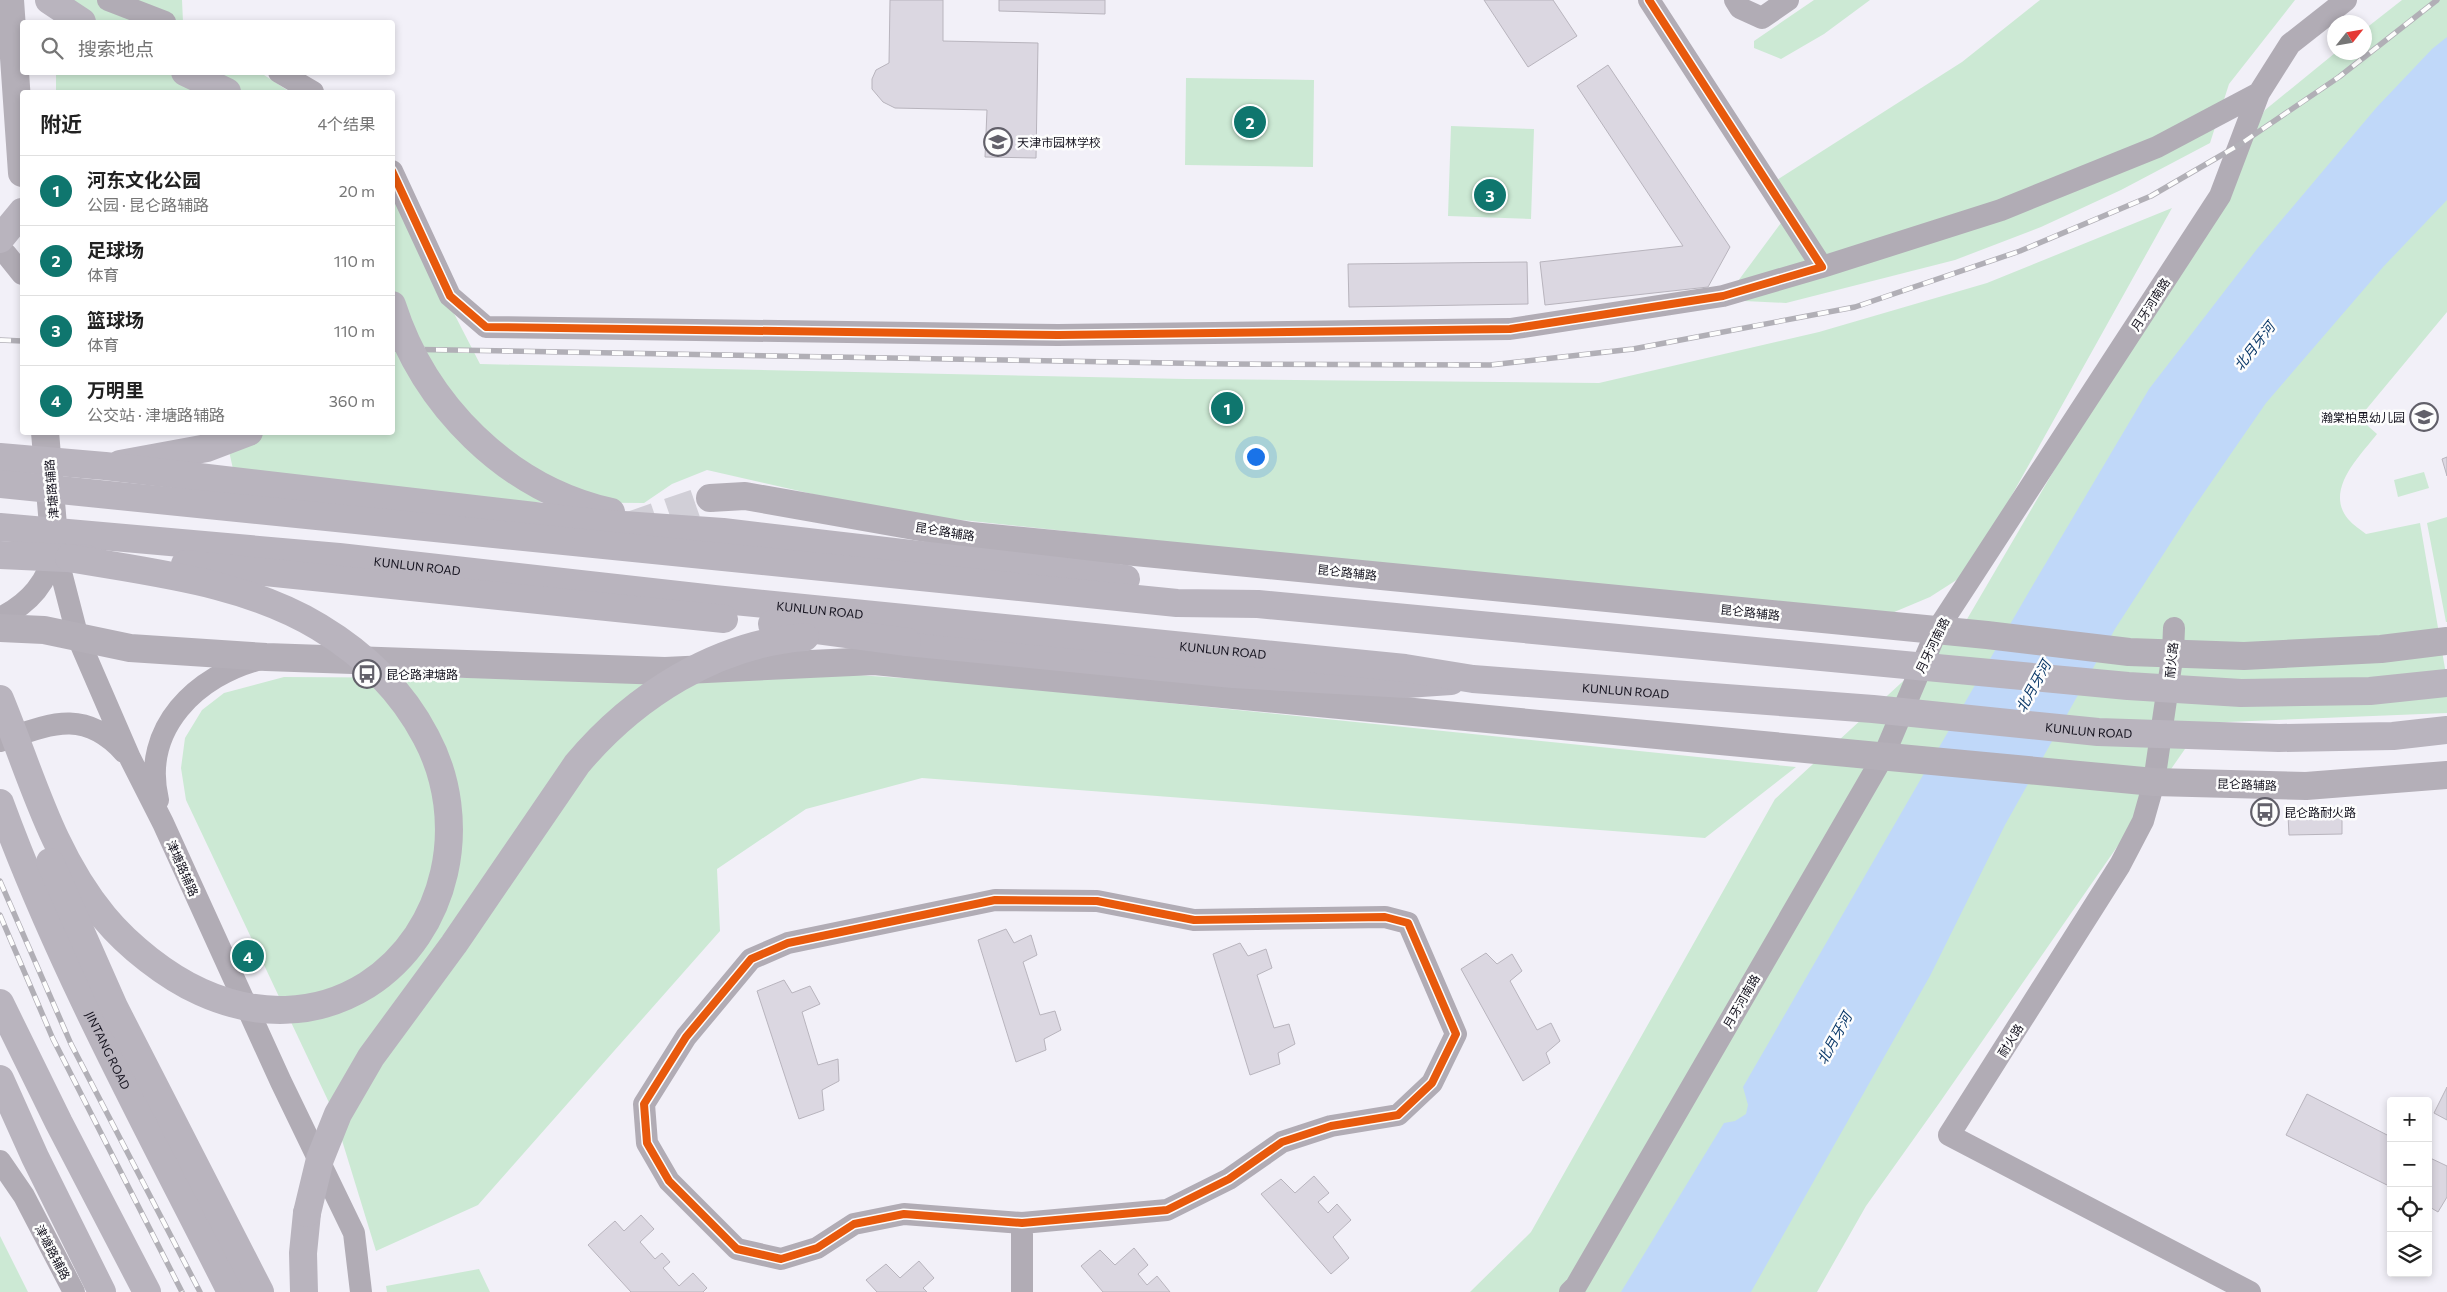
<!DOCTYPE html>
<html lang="zh">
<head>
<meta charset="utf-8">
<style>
  body { margin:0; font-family:Commissioner,"Noto Sans SC",sans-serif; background:#f2f2f2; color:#222 }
  .controls { position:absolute; right:15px; bottom:15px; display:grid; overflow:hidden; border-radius:5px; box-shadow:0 2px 8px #0003 }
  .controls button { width:45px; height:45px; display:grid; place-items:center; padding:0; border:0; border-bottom:1px solid #e0e0e0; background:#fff; color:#222; font:25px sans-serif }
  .compass { position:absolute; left:2327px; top:15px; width:45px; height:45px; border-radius:50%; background:#fff; box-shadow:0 2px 8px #0003; rotate:59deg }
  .you { position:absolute; left:1255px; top:456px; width:18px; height:18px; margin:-12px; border:4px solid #fff; border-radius:50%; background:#1a73e8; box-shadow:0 0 0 8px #1a73e833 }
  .badge { display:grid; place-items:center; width:32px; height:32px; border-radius:50%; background:#0f766e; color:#fff; font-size:16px; font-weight:700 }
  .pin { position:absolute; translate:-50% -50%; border:2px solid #fff; box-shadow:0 1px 5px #0006 }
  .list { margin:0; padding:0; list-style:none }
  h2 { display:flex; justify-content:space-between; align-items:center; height:65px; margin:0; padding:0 20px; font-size:21px }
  h2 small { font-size:16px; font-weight:400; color:#767676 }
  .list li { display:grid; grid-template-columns:32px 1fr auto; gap:15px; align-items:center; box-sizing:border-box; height:70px; padding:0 20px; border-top:1px solid #e0e0e0 }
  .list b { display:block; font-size:19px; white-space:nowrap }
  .list p { margin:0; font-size:16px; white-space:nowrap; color:#767676 }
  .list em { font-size:16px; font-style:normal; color:#767676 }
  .icon { flex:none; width:28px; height:28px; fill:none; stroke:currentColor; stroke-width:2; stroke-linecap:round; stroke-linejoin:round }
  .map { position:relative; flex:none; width:2447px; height:1292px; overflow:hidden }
  .search { position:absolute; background:#fff; box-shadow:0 2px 8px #0003; left:20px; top:20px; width:375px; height:55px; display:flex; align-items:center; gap:12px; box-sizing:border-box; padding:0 18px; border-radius:5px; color:#767676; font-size:19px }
  .panel { position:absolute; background:#fff; box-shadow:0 2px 8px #0003; left:20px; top:90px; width:375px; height:345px; border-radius:5px }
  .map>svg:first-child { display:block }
</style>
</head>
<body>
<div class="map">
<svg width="2447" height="1292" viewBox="0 0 2447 1292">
  <rect width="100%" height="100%" fill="#f2f0f8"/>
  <path fill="#cce9d4" d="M57 0H182L183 22H57Z
    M1814 0H1870L1824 34 1781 59 1754 48V41Z
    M2040 0H2295L2229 84 2210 143 2121 190 2041 227 1955 260 1786 303 1724 300 1792 208 1777 180 1962 62Z
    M2402 0H2447V312L2359 418 2377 434C2360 456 2324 490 2348 519 2353 525 2360 529 2366 534L2420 523 2447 680V713L2203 723 1940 1102 1866 1206 1817 1292H1470L1531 1232 1775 799 1963 626 2265 110 2335 53 2364 52 2365 29Z
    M56 72 261 73 290 92H56Z
    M1186 78 1314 80 1313 167 1185 165Z
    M1451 126 1534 129 1531 219 1448 216Z
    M393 195 480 364 1186 379 1599 383 1819 332 1987 283 2172 208 1969 572 1930 597 1880 618 896 513 707 470 672 484 644 503 527 502 233 469 225 433 392 432Z
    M2424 472 2429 488 2398 497 2394 480Z
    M2447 517V622H2446L2427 523Z
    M841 674 963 682 1796 767 1705 838 922 778 806 809 717 869 720 931 478 1205 376 1251 333 1111 186 800 181 768 185 738 202 710 224 693 284 677 622 679Z
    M0 1236 28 1292H0Z
    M479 1269 490 1292H387L386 1286Z"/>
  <path fill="#c0d8f9" d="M2447 37V200L2384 266 2266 403 2190 513 2115 629 2005 825 1930 976 1751 1292H1621L1724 1123 1735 1121 1746 1114 1748 1105 1743 1087 2027 595 2149 389 2257 249 2376 108 2432 49Z"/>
  <path fill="#dbd7e1" stroke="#b8b4bd" d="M890 0H943V41L1038 43 1036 158 985 157 987 110 895 108 883 102 872 89V79L876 70 889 63Z
    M999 0H1105V14L999 11Z
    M1484 0H1553L1577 36 1528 67Z
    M1608 65 1730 247 1708 287 1545 305 1540 262 1683 246 1577 86Z
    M1527 262 1528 304 1349 307 1348 264Z
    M2447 457V476L2442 459Z
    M2342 814V834L2289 835 2288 815Z
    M1006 929 1014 943 1031 935 1037 955 1023 962 1040 1015 1055 1011 1061 1030 1044 1039 1046 1050 1016 1062 978 940Z
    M1240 943 1248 956 1266 949 1272 968 1257 975 1274 1028 1289 1024 1295 1044 1278 1053 1280 1064 1250 1075 1213 954Z
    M1486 953 1497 964 1512 954 1522 971 1510 981 1537 1030 1551 1023 1560 1041 1546 1053 1550 1063 1523 1081 1461 969Z
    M784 980 792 993 810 986 820 1004 802 1012 818 1065 838 1059 839 1081 822 1090 824 1110 799 1119 757 991Z
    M2447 1087V1120L2434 1113Z
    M2307 1094 2391 1137V1187L2286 1135Z
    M2428 1157 2447 1166V1197L2438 1212 2428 1206Z
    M1314 1176 1329 1193 1318 1202 1328 1213 1337 1204 1351 1220 1333 1237 1349 1258 1331 1274 1261 1194 1281 1179 1295 1193Z
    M641 1215 654 1229 640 1242 655 1259 662 1253 670 1262 663 1268 679 1286 693 1273 707 1288 703 1292H631L588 1245 615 1221 624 1231Z
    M1134 1248 1148 1265 1138 1274 1147 1285 1157 1276 1170 1292H1103L1081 1266 1100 1250 1115 1265Z
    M919 1261 934 1278 923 1288 927 1292H877L866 1280 886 1264 900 1278Z"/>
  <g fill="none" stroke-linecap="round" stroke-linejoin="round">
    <path stroke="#d1cfd7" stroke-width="28" stroke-dasharray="28 14" stroke-linecap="butt" d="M629 526 710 498"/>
    <path stroke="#b1acb5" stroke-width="22" d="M108 0 165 22
      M1735 0 1740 8 1762 18 1788 0
      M279 72 313 92
      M392 171 450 296 486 327 1058 335 1510 329 1723 296 1822 267 1649 0
      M0 251 6 254 22 274
      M1822 267 2001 210 2157 147 2259 93
      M55 549 78 638 130 758 163 823 281 1082 354 1233 361 1292
      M0 618C30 603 48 582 55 549
      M2174 628 2173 652 2154 782 2143 821 2120 865 1949 1135 2250 1292
      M0 741C50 724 84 708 124 752
      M158 800C141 728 197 675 261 659
      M995 900 1097 901 1194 920 1385 917 1408 923 1456 1034 1432 1083 1398 1115 1331 1126 1282 1142 1229 1179 1167 1210 1022 1223 904 1214 854 1224 817 1248 781 1259 737 1249 669 1181 647 1143 644 1104 686 1037 751 959 788 943Z
      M0 1161 24 1196 74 1292
      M1022 1292V1223
      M1570 1292 1576 1286 1884 755 1937 630 2220 196 2259 93 2290 44 2346 0"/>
    <path stroke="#b4afb8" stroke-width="28" d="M10 0 22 173
      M45 432 55 549
      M710 498 745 496 971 536 1987 635 2129 652 2244 656 2381 649 2447 641
      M0 628 44 630 130 648 266 657 665 671 874 661 2154 782 2306 786 2447 775"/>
    <g stroke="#b9b4be" stroke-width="28">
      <path d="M49 0 82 22"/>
      <path d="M185 72 227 92"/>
      <path d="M0 239 22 212"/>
      <path d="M120 464 207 448 249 432"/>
      <path d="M907 642 1233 674 1406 684 1451 681"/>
      <path id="s1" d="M0 803C62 972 150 1131 231 1292"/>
      <path d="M0 1003 59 1123 147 1292"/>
      <path d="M0 1079 35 1157 102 1292"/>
      <path d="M304 1292 303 1253 307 1213"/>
    </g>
    <defs>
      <path id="rail" d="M0 340 22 341
        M392 349 1228 364 1490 365 1633 349 1855 307 2020 251 2151 196 2239 145 2339 77 2437 0
        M0 881 71 1044 200 1292
        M0 915 53 1039 182 1292"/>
    </defs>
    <use href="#rail" stroke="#b1afb6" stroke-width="5.5"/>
    <use href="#rail" stroke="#fdfdfd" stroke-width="4" stroke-dasharray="11" stroke-linecap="butt"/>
    <g stroke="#b9b4be" stroke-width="28">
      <path d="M392 305C424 405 507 489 611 512"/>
      <path d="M0 457 105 466 595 523 723 532 1126 579"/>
      <path d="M0 484 1177 603 1258 604 2128 686 2241 693 2370 691 2447 683"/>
      <path id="s2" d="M0 527 339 557 714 599 1405 668 1473 679 1873 709 2098 732 2279 738 2393 736 2447 730"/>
      <path d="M0 555 87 559"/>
      <path d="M185 564 724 619"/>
      <path d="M772 624 907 642"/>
      <path d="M0 699C31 774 51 853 104 917 128 946 167 977 201 992 256 1017 316 1017 367 985 449 932 471 821 426 737 402 691 364 654 319 627 244 582 154 573 69 558"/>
      <path d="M50 862 114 1007 260 1292"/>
      <path d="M307 1213 320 1159 338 1114 371 1057 454 944 577 764C634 696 716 644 805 637"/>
    </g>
    <defs>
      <path id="cycleway" d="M392 171 450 296 486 327 1058 335 1510 329 1723 296 1822 267 1649 0
        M995 900 1097 901 1194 920 1385 917 1408 923 1456 1034 1432 1083 1398 1115 1331 1126 1282 1142 1229 1179 1167 1210 1022 1223 904 1214 854 1224 817 1248 781 1259 737 1249 669 1181 647 1143 644 1104 686 1037 751 959 788 943Z"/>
    </defs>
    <use href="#cycleway" stroke="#fdfdfd" stroke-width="11"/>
    <use href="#cycleway" stroke="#e8590c" stroke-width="8"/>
  </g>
  <defs>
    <symbol id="school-ring" viewBox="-11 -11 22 22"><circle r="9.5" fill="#fdfdfd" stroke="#62606a" stroke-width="1.5"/><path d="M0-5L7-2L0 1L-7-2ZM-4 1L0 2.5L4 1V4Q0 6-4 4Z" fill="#62606a"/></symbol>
    <symbol id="bus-ring" viewBox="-11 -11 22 22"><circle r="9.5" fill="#fdfdfd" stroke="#62606a" stroke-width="1.5"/><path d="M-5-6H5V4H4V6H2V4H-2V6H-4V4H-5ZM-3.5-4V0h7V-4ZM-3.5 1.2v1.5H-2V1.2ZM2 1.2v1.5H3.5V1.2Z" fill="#62606a"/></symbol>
  </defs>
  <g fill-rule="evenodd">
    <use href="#school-ring" x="982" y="126" width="32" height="32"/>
    <use href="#school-ring" x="2408" y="401" width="32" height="32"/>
    <use href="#bus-ring" x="351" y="658" width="32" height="32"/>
    <use href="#bus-ring" x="2249" y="796" width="32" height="32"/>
  </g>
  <g text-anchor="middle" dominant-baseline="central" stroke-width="5" stroke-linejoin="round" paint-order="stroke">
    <g font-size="12" fill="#14121e" stroke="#fdfdfd" text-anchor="start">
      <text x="1017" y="142">天津市园林学校</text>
      <text x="2405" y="417" text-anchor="end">瀚棠柏思幼儿园</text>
      <text x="386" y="674">昆仑路津塘路</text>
      <text x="2284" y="812">昆仑路耐火路</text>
    </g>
    <g font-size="12" fill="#14121e" stroke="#fdfdfd">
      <text transform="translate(2150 304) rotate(-57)">月牙河南路</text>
      <text transform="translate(51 489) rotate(-95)">津塘路辅路</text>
      <text transform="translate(945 531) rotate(9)">昆仑路辅路</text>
      <text stroke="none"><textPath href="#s2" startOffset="419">KUNLUN ROAD</textPath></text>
      <text transform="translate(1347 572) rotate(6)">昆仑路辅路</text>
      <text stroke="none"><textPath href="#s2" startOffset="824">KUNLUN ROAD</textPath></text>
      <text transform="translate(1750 612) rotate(6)">昆仑路辅路</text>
      <text transform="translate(1932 645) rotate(-64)">月牙河南路</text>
      <text stroke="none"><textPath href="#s2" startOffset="1229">KUNLUN ROAD</textPath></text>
      <text transform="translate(2171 660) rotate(-84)">耐火路</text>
      <text stroke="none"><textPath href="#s2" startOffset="1634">KUNLUN ROAD</textPath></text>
      <text stroke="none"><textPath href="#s2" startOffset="2099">KUNLUN ROAD</textPath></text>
      <text transform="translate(2247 784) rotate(2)">昆仑路辅路</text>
      <text transform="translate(183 868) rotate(66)">津塘路辅路</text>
      <text transform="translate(1741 1001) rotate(-60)">月牙河南路</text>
      <text transform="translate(2010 1040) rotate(-58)">耐火路</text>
      <text stroke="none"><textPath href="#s1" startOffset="270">JINTANG ROAD</textPath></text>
      <text transform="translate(53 1252) rotate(62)">津塘路辅路</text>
    </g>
    <g font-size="14" font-style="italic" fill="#0b3969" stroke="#fdfdfd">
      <text transform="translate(2254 346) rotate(-52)">北月牙河</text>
      <text transform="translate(2033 686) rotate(-61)">北月牙河</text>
      <text transform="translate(1834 1038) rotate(-61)">北月牙河</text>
    </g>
  </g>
</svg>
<div class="controls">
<button>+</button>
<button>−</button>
<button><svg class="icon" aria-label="locate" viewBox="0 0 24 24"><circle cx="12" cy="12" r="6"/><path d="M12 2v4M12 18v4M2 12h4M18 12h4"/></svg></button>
<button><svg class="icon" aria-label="layers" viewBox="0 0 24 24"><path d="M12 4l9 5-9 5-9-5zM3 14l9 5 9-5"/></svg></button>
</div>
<svg class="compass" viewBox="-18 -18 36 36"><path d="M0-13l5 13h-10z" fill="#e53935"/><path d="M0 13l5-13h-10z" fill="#767676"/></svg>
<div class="you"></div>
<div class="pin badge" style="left:1227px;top:408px">1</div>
<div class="pin badge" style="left:1250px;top:122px">2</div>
<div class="pin badge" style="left:1490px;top:195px">3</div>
<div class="pin badge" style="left:248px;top:956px">4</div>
<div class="search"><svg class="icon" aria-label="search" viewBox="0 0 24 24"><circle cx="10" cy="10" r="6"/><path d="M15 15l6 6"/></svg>搜索地点</div>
<section class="panel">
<h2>附近<small>4个结果</small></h2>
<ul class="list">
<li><span class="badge">1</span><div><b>河东文化公园</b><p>公园 · 昆仑路辅路</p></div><em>20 m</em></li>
<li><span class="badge">2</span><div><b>足球场</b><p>体育</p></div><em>110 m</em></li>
<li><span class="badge">3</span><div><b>篮球场</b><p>体育</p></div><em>110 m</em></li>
<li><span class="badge">4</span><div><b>万明里</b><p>公交站 · 津塘路辅路</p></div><em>360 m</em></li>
</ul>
</section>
</div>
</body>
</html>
